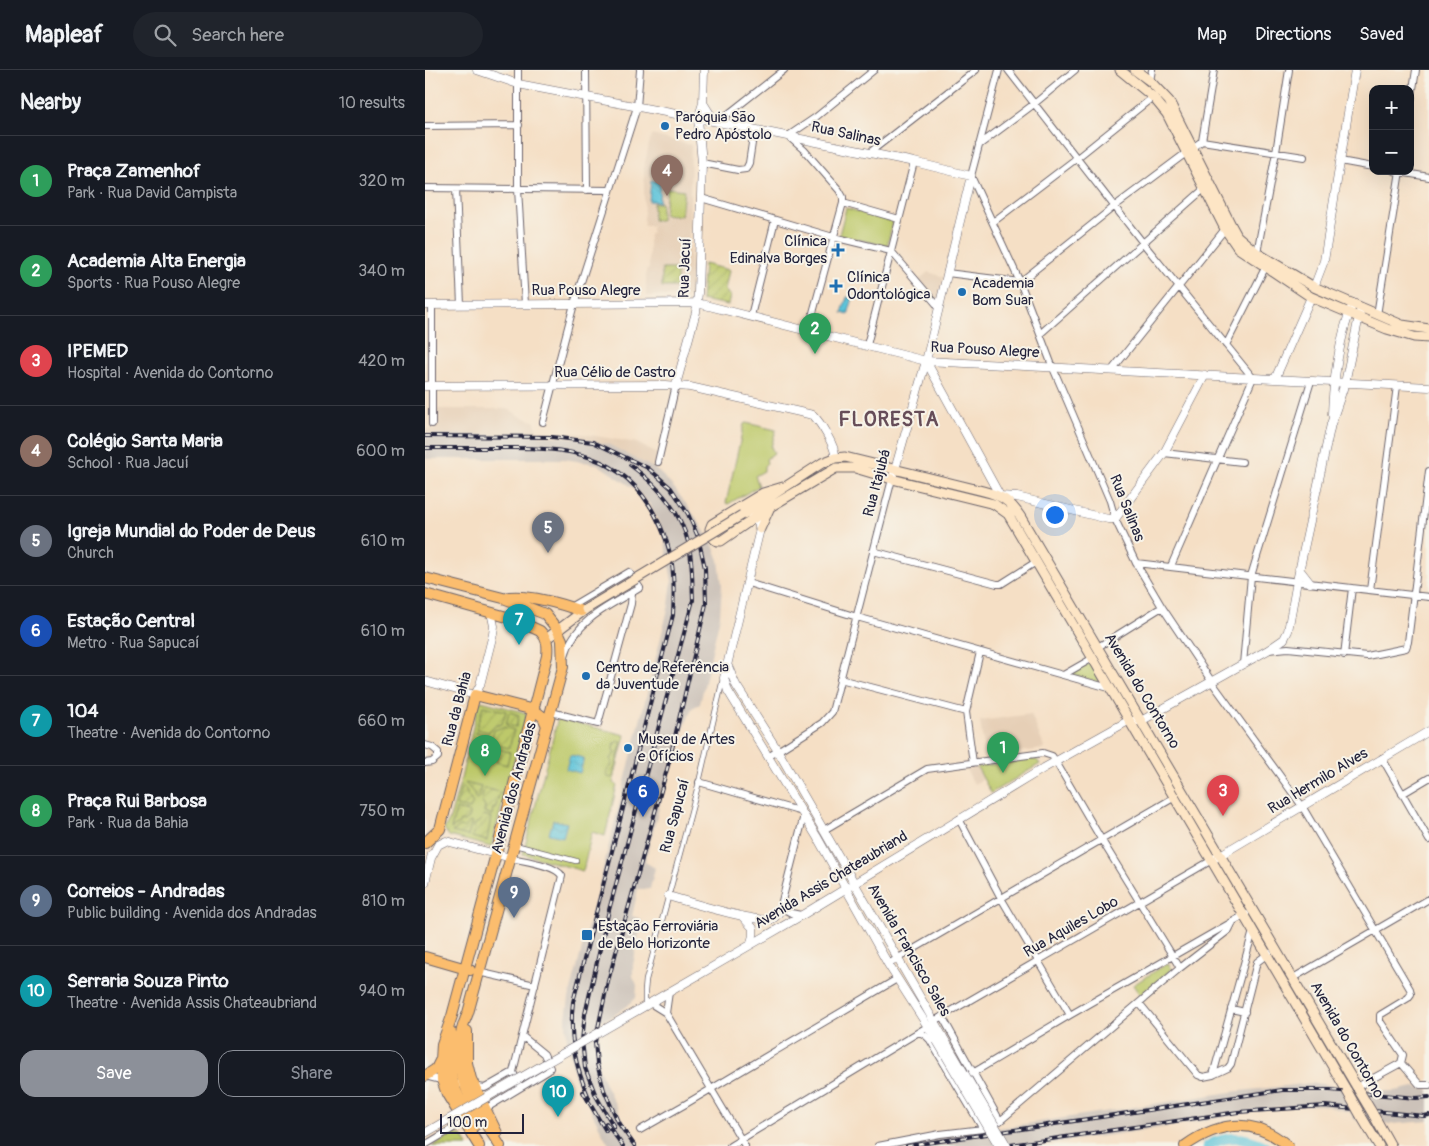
<!DOCTYPE html>
<html lang="en">
<head>
<meta charset="utf-8">
<style>
  body { margin:0; font-family:Pangolin,sans-serif; background:#20242c; color:#f1f3f6 }
  .controls { position:absolute; right:15px; top:15px; display:grid; overflow:hidden; border-radius:10px; box-shadow:0 5px 20px #0002 }
  .controls button { width:45px; height:45px; display:grid; place-items:center; padding:0; border:0; border-bottom:1px solid #363941; background:#171b24; color:#f1f3f6; font:25px sans-serif }
  .scale { position:absolute; left:15px; bottom:12px; width:84px; box-sizing:border-box; padding-left:5px; border:2px solid #22223b; border-top:0; font-size:14px; line-height:18px; white-space:nowrap; color:#22223b; -webkit-text-stroke:4px #f7f3e8; paint-order:stroke }
  .you { position:absolute; left:629px; top:444px; width:18px; height:18px; margin:-12px; border:4px solid #fff; border-radius:50%; background:#1a73e8; box-shadow:0 0 0 8px #1a73e833 }
  .badge { display:grid; place-items:center; width:32px; height:32px; border-radius:50%; background:#8c9099; color:#fff; font-size:16px; font-weight:700 }
  .pin { position:absolute; translate:-50% -41px; filter:drop-shadow(0 1px 2px #0008) }
  .pin::after { content:''; position:absolute; top:26px; width:18px; height:15px; background:inherit; clip-path:polygon(0 0,100% 0,50% 100%) }
  .list { margin:0; padding:0; list-style:none }
  h2 { display:flex; justify-content:space-between; align-items:center; height:65px; margin:0; padding:0 20px; font-size:21px }
  h2 small { font-size:16px; font-weight:400; color:#9ea1a6 }
  .list li { display:grid; grid-template-columns:32px 1fr auto; gap:15px; align-items:center; box-sizing:border-box; height:90px; padding:0 20px; border-top:1px solid #363941 }
  .list b { display:block; font-size:19px; white-space:nowrap }
  .list p { margin:0; font-size:16px; white-space:nowrap; color:#9ea1a6 }
  .list em { font-size:16px; font-style:normal; color:#9ea1a6 }
  .actions { display:flex; gap:10px; padding:15px 20px }
  .actions a { flex:1; padding:11px 0; border:1px solid #8c9099; border-radius:15px; text-align:center; font-size:18px; color:#8c9099 }
  .actions .main { background:#8c9099; color:#fff }
  .icon { flex:none; width:28px; height:28px; fill:none; stroke:currentColor; stroke-width:2; stroke-linecap:round; stroke-linejoin:round }
  .map { position:relative; flex:none; width:1004px; height:1076px; overflow:hidden }
  header { display:flex; align-items:center; gap:30px; box-sizing:border-box; height:70px; padding:0 25px; background:#171b24; border-bottom:1px solid #363941 }
  header strong { font-size:24px }
  nav { display:flex; gap:28px; margin-inline-start:auto; font-size:18px }
  .search { width:350px; height:45px; background:#20242c; display:flex; align-items:center; gap:12px; box-sizing:border-box; padding:0 18px; border-radius:28px; color:#9ea1a6; font-size:19px }
  main { display:flex }
  aside { flex:1; background:#171b24 }
  .map>svg:first-child { display:block }
</style>
</head>
<body>
<header>
<strong>Mapleaf</strong>
<div class="search"><svg class="icon" aria-label="search" viewBox="0 0 24 24"><circle cx="10" cy="10" r="6"/><path d="M15 15l6 6"/></svg>Search here</div>
<nav><a>Map</a><a>Directions</a><a>Saved</a></nav>
</header>
<main>
<aside>
<h2>Nearby<small>10 results</small></h2>
<ul class="list">
<li><span class="badge" style="background:#2e9e5b">1</span><div><b>Praça Zamenhof</b><p>Park · Rua David Campista</p></div><em>320 m</em></li>
<li><span class="badge" style="background:#2e9e5b">2</span><div><b>Academia Alta Energia</b><p>Sports · Rua Pouso Alegre</p></div><em>340 m</em></li>
<li><span class="badge" style="background:#e0444e">3</span><div><b>IPEMED</b><p>Hospital · Avenida do Contorno</p></div><em>420 m</em></li>
<li><span class="badge" style="background:#8d6e63">4</span><div><b>Colégio Santa Maria</b><p>School · Rua Jacuí</p></div><em>600 m</em></li>
<li><span class="badge" style="background:#6b7280">5</span><div><b>Igreja Mundial do Poder de Deus</b><p>Church</p></div><em>610 m</em></li>
<li><span class="badge" style="background:#1a4fb4">6</span><div><b>Estação Central</b><p>Metro · Rua Sapucaí</p></div><em>610 m</em></li>
<li><span class="badge" style="background:#0f9aa8">7</span><div><b>104</b><p>Theatre · Avenida do Contorno</p></div><em>660 m</em></li>
<li><span class="badge" style="background:#2e9e5b">8</span><div><b>Praça Rui Barbosa</b><p>Park · Rua da Bahia</p></div><em>750 m</em></li>
<li><span class="badge" style="background:#5c6f8a">9</span><div><b>Correios - Andradas</b><p>Public building · Avenida dos Andradas</p></div><em>810 m</em></li>
<li><span class="badge" style="background:#0f9aa8">10</span><div><b>Serraria Souza Pinto</b><p>Theatre · Avenida Assis Chateaubriand</p></div><em>940 m</em></li>
</ul>
<div class="actions"><a class="main">Save</a><a>Share</a></div>
</aside>
<div class="map">
<svg width="1004" height="1076" viewBox="0 0 1004 1076">
  <defs>
    <pattern id="garden-furrows" width="10" height="10" patternUnits="userSpaceOnUse" patternTransform="scale(1.25)"><rect width="10" height="10" fill="#bdc96b"/><path d="M-1 1l2-2M0 10L10 0M9 11l2-2" fill="none" stroke="#a2ac5e"/></pattern>
    <pattern id="water-waves" width="16" height="10" patternUnits="userSpaceOnUse" patternTransform="scale(1.25)"><rect width="16" height="10" fill="#5cc3d9"/><path d="M0 5q4-4 8 0t8 0" fill="none" stroke="#50a7bb"/></pattern>
  </defs>
  <rect width="100%" height="100%" fill="#f7f3e8"/>
  <filter id="ink" filterUnits="userSpaceOnUse"><feTurbulence type="fractalNoise" baseFrequency=".02" numOctaves="2"/><feDisplacementMap in="SourceGraphic" scale="10" xChannelSelector="R" yChannelSelector="G"/><feConvolveMatrix kernelMatrix="1 2 1 2 8 2 1 2 1" color-interpolation-filters="sRGB"/></filter>
  <filter id="wash" filterUnits="userSpaceOnUse"><feTurbulence type="fractalNoise" baseFrequency=".0096" numOctaves="4" result="noise"/><feDisplacementMap in="SourceGraphic" scale="20" xChannelSelector="R" yChannelSelector="G"/><feGaussianBlur stdDeviation="1.12" result="paint"/><feColorMatrix in="noise" values="0 0 0 0 0 0 0 0 0 0 0 0 0 0 0 0 0 1.4 0 .05"/><feComposite in="paint" operator="in"/></filter>
  <g filter="url(#wash)">
    <rect width="100%" height="100%" fill="#f5dfc5"/>
    <path fill="#e6cfb6" d="M227 65 266 75 264 171 267 226H221V200L224 199V163H227V156H219V97L225 70Z
      M503 202 519 207 513 231 494 210Z
      M10 339H84L93 345 110 352 112 361 159 364 212 373 234 385 230 399 154 368 108 365 0 364V359H10Z
      M606 644 620 679 560 686 555 651Z
      M552 697 558 709 549 714 541 699Z"/>
    <path fill="#ccc2b9" d="M0 364 108 365 154 368 183 374 230 399 237 405 250 419 272 449 288 475 294 490 297 515 295 546 275 634 267 638 259 659 250 692H246L220 792 230 798 225 819H213L207 846 217 849 208 895V906L212 915 211 928 201 937 188 946 177 950 173 973 174 998 180 1014 202 1058 215 1076H185L179 1066 150 1008 142 970 141 948 144 928 181 787 244 535 247 511 238 461 225 435 210 419 172 394 139 389H0Z
      M888 1013 950 1021H970L989 1017 1004 1020V1051L966 1054 930 1050 925 1042 896 1035 854 1037 749 1056 609 1076H462L533 1063 588 1056 806 1022Z"/>
    <path fill="#bdc96b" stroke="#707653" d="M242 118 259 120 256 146 239 144Z
      M228 133H236V150H228Z
      M421 138 468 152 462 176 414 165Z
      M321 353 351 360 346 377 349 383 341 389 342 393 339 396V401L330 406 334 416 303 434 301 433 319 354Z
      M665 592 676 613 645 604Z
      M56 631 102 643 66 777 24 766 19 759 24 751 35 713 53 635Z
      M133 648 200 665 188 713 192 715 180 766 167 762 158 801 98 784Z
      M605 689 612 690 615 694 566 723 552 697Z
      M743 893 747 899 715 925 708 915Z
      M30 1064 38 1067 43 1076H7Z"/>
    <path fill="url(#garden-furrows)" stroke="#707653" d="M279 194 304 200 300 220 305 226 303 235 276 230Z
      M237 199H252V217H237Z
      M58 636 81 641 77 654 69 656 64 662 51 659Z
      M84 642 94 645 91 657 81 655Z
      M78 657 89 660 84 678C76 676 69 676 67 667L69 660Z
      M50 662 64 665V671L70 678 66 691 46 684Z
      M193 671 196 672V675L188 706 186 708 183 707 181 704 184 697H186L187 693 185 688 190 683 188 680 189 674Z
      M74 679 85 682 82 695 71 692Z
      M40 713 56 717 52 730H51L48 722Z
      M37 715 42 722V725L48 733 45 739 31 736Z
      M59 718 75 722 70 739 68 738 67 745 59 742 60 737 56 731Z
      M31 739 44 742V749L38 752 35 751 34 754 26 759Z
      M58 745 66 747 62 771 47 767 50 754 56 751Z
      M45 752 47 753 43 766 27 762 35 757 38 758Z"/>
    <path fill="url(#water-waves)" stroke="#3f728a" d="M226 111H235L234 132 224 131Z
      M422 227 428 228 423 245 417 243Z
      M145 685 159 688 155 703 141 699Z
      M128 750 142 753 138 767 124 764Z"/>
    <g fill="none" stroke-linecap="round" stroke-linejoin="round">
      <path stroke="#5cc3d9" stroke-width="10" d="M782 1076C801 1065 821 1066 840 1076"/>
    </g>
  </g>
  <g filter="url(#ink)">
    <g fill="none" stroke-linecap="round" stroke-linejoin="round">
      <defs>
        <path id="pedestrian" d="M90 775 151 791
          M220 936V921L221 910 274 712 298 609"/>
        <path id="minor" d="M93 0V119L100 234
          M161 0 162 120
          M574 0 546 106 595 212 628 298 685 431 690 449 711 493 737 537 789 615 877 736 985 919 986 924 983 928 955 945V951L978 985 976 993
          M583 0 718 173 828 308 746 496
          M725 11 727 0
          M985 38 991 0
          M293 52 359 0
          M0 56 94 55
          M777 71 879 87
          M554 75 609 34 650 0
          M444 83 551 0
          M915 91 948 97
          M277 93 313 100 321 99 324 93 329 60
          M969 101 1004 107
          M0 118 185 120
          M31 119 36 235
          M276 128 408 167 466 181
          M418 133 474 149
          M568 152 652 88 728 27
          M466 181 513 236
          M832 183 851 82 864 0
          M522 203 595 212 690 136 777 71 789 0
          M7 235V354
          M952 245 975 101
          M326 246 350 150
          M383 261 418 133V127L414 120 379 80 363 66 391 47 449 0
          M615 264 780 118
          M442 275 489 92
          M801 275 840 198
          M687 300 800 159
          M118 352 149 234 212 37 215 0
          M739 383 817 392
          M233 392 251 315
          M448 481 572 514H576L611 492
          M711 493 1004 527
          M323 513 432 547 684 618
          M945 520 972 316
          M673 577 737 537
          M843 580 863 578 942 586 981 578 983 572 1004 401
          M919 585 927 518
          M140 586C149 551 185 535 215 518L204 502 145 537
          M818 594 826 506 886 311
          M640 604 668 588
          M415 609 541 642
          M126 642 173 654 206 534 207 522
          M0 675 7 677 13 682V687L7 692 0 693
          M343 687 397 653 407 642 467 409
          M957 688 1004 770
          M548 693 541 642 555 582
          M274 712 377 742
          M977 724 1004 708
          M534 749 576 828 645 945
          M399 760 502 699 618 683 627 686 631 692 676 769 755 898
          M86 788C99 791 131 795 137 806L88 1002 95 1017
          M376 845 366 843 357 838V831L379 745
          M828 861 788 1005 803 998 806 994 832 892 844 883
          M463 894 750 727
          M53 902 110 915
          M868 908 1004 829
          M225 933 241 943 320 1076
          M715 934 773 1005 778 1007 788 1005
          M806 939 820 942
          M241 943 244 922
          M517 946 575 1051
          M509 951 787 790
          M495 962 501 966 505 970 558 1059
          M976 993 995 1015H1004
          M0 1006 28 1013 60 1018 88 1002
          M531 1013 645 945 821 844
          M932 1017 976 993
          M60 1039 123 1001 125 998 119 984 97 966
          M215 1060 259 1035 472 909
          M0 1075 42 1050
          M305 1076 502 957
          M453 1076 515 1064 558 1059 575 1051 755 898 804 860 808 852"/>
        <path id="tertiary" d="M52 0 93 14 293 52 489 92 546 106 501 291 469 403
          M278 33 285 44 293 52
          M889 217 899 191 930 0
          M0 235 272 233 501 291 1004 317
          M501 291 575 426 592 427 683 449H690L739 383 780 305
          M850 309 886 227
          M251 315 271 242 273 223 277 93 273 49 278 33 279 0
          M0 316 241 315 265 317 388 345C395 352 412 378 410 388
          M907 344C908 311 915 264 928 233
          M326 445 333 453 335 459 299 608 303 621 392 767 463 894 512 971
          M874 499 885 513
          M302 594 311 615 353 681 518 967
          M0 611 50 625 55 615 68 564 69 556 66 542
          M6 788 13 775 21 771 86 788
          M787 790 1004 661
          M0 813 7 784
          M243 826C260 831 335 854 347 849 352 847 354 842 357 838
          M317 846 328 858V865L326 873
          M220 936 379 844 619 698 703 651H716L843 580 859 569 863 561 872 511 906 354 920 313 936 237"/>
        <path id="secondary" d="M695 0 728 27 742 44 800 159 813 178 886 227 962 259 989 267 1004 268
          M710 0 725 11 744 31 806 155 812 166 832 183 889 217 977 255 1004 259
          M358 417 338 423 287 454 285 459C286 466 289 472 296 471L345 437 411 398H430L467 409 569 434 583 444 922 1021
          M317 445 397 393 410 388 420 387 558 421C577 426 584 430 595 446L933 1019
          M335 459 345 437
          M121 569 161 539
          M948 1044 966 1076
          M936 1046 954 1076"/>
        <path id="primary" d="M0 508 78 528 120 544 132 559 137 570 138 597 43 943C18 997 47 1032 75 1076
          M0 524 89 549 115 561C123 569 123 576 122 586L71 784 27 946 17 974 16 990 17 1010 22 1024 54 1076
          M84 527C108 525 134 533 156 541
          M0 773 15 759 50 625 109 640 118 647 122 656
          M0 887 45 900
          M42 961V993L46 1009 72 1063
          M26 962C23 985 23 1006 34 1027 39 1037 45 1045 50 1055L45 1059
          M0 1006 11 999 15 991
          M760 1076C795 1051 829 1047 863 1076"/>
      </defs>
      <use href="#pedestrian" stroke="#6c646b" stroke-width="6"/>
      <use href="#minor" stroke="#6c646b" stroke-width="8"/>
      <use href="#tertiary" stroke="#6c646b" stroke-width="9"/>
      <use href="#secondary" stroke="#6c646b" stroke-width="11"/>
      <use href="#primary" stroke="#6c646b" stroke-width="12"/>
      <use href="#pedestrian" stroke="#fff" stroke-width="4.5"/>
      <use href="#minor" stroke="#fff" stroke-width="6"/>
      <use href="#tertiary" stroke="#fff" stroke-width="8"/>
      <use href="#secondary" stroke="#fde5c5" stroke-width="9"/>
      <use href="#primary" stroke="#fbbd6e" stroke-width="10"/>
      <defs>
        <path id="rail" d="M0 366 127 367 168 372 223 398 246 418 263 444 273 467 280 498 281 534 244 692 183 911 170 972 172 994 179 1020 194 1054 210 1076
          M0 378C25 378 51 378 76 378 141 377 197 382 230 445 249 480 250 506 248 545L148 932C144 967 150 996 164 1028
          M158 1022 181 1061
          M181 1053 198 1076
          M189 1057 171 1026 160 998 157 970 160 944 184 840 268 530C267 511 268 491 263 472 255 440 231 414 205 395
          M482 1076 857 1020H905L991 1028 1004 1027
          M578 1076 813 1042 900 1036 999 1046 1004 1045"/>
      </defs>
      <use href="#rail" stroke="#22223b" stroke-width="4"/>
      <use href="#rail" stroke="#f7f3e8" stroke-width="2" stroke-dasharray="5.5" stroke-linecap="butt"/>
      <defs>
        <path id="tertiary-bridge" d="M518 967 582 1076
          M512 971 574 1076
          M0 1063 220 936"/>
        <path id="secondary-bridge" d="M161 539 317 445
          M933 1019 948 1044
          M922 1021 936 1046"/>
      </defs>
      <use href="#tertiary-bridge" stroke="#6c646b" stroke-width="9" stroke-linecap="butt"/>
      <use href="#secondary-bridge" stroke="#6c646b" stroke-width="11" stroke-linecap="butt"/>
      <use href="#tertiary-bridge" stroke="#fff" stroke-width="8"/>
      <use href="#secondary-bridge" stroke="#fde5c5" stroke-width="9"/>
    </g>
  </g>
  <g fill="#1f6fb2" stroke="#f7f3e8" stroke-width="2">
    <circle cx="240" cy="56" r="5"/>
    <path d="M410.5 172.5h5v5h5v5h-5v5h-5v-5h-5v-5h5z"/>
    <path d="M408.5 208.5h5v5h5v5h-5v5h-5v-5h-5v-5h5z"/>
    <circle cx="537" cy="222" r="5"/>
    <circle cx="161" cy="606" r="5"/>
    <circle cx="203" cy="678" r="5"/>
    <rect x="156" y="859" width="12" height="12" rx="2.5"/>
  </g>
  <g text-anchor="middle" dominant-baseline="central" stroke-width="4" stroke-linejoin="round" paint-order="stroke">
    <g font-size="15" fill="#22223b" stroke="#f7f3e8" text-anchor="start">
      <text x="250" y="47">Paróquia São<tspan x="250" dy="17">Pedro Apóstolo</tspan></text>
      <text x="402" y="171" text-anchor="end">Clínica<tspan x="402" dy="17">Edinalva Borges</tspan></text>
      <text x="422" y="207">Clínica<tspan x="422" dy="17">Odontológica</tspan></text>
      <text x="547" y="213">Academia<tspan x="547" dy="17">Bom Suar</tspan></text>
      <text x="171" y="597">Centro de Referência<tspan x="171" dy="17">da Juventude</tspan></text>
      <text x="213" y="669">Museu de Artes<tspan x="213" dy="17">e Ofícios</tspan></text>
      <text x="173" y="856">Estação Ferroviária<tspan x="173" dy="17">de Belo Horizonte</tspan></text>
    </g>
    <g font-size="15" fill="#22223b" stroke="#f7f3e8">
      <text transform="translate(421 64) rotate(12)">Rua Salinas</text>
      <text transform="translate(260 198) rotate(-88)">Rua Jacuí</text>
      <text x="161" y="220">Rua Pouso Alegre</text>
      <text transform="translate(560 280) rotate(3)">Rua Pouso Alegre</text>
      <text x="190" y="302">Rua Célio de Castro</text>
      <text transform="translate(452 413) rotate(-75)">Rua Itajubá</text>
      <text transform="translate(702 438) rotate(68)">Rua Salinas</text>
      <text transform="translate(717 621) rotate(59)">Avenida do Contorno</text>
      <text transform="translate(32 639) rotate(-75)">Rua da Bahia</text>
      <text transform="translate(893 711) rotate(-31)">Rua Hermilo Alves</text>
      <text transform="translate(89 718) rotate(-75)">Avenida dos Andradas</text>
      <text transform="translate(250 746) rotate(-75)">Rua Sapucaí</text>
      <text transform="translate(406 810) rotate(-31)">Avenida Assis Chateaubriand</text>
      <text transform="translate(646 857) rotate(-30)">Rua Aquiles Lobo</text>
      <text transform="translate(484 880) rotate(60)">Avenida Francisco Sales</text>
      <text transform="translate(922 970) rotate(60)">Avenida do Contorno</text>
    </g>
    <g font-size="20" font-weight="bold" letter-spacing="1" fill="#664d58" stroke="#f7f3e8">
      <text x="464" y="349">FLORESTA</text>
    </g>
  </g>
</svg>
<div class="controls">
<button>+</button>
<button>−</button>
</div>
<div class="scale">100 m</div>
<div class="you"></div>
<div class="pin badge" style="left:578px;top:703px;background:#2e9e5b">1</div>
<div class="pin badge" style="left:390px;top:284px;background:#2e9e5b">2</div>
<div class="pin badge" style="left:798px;top:746px;background:#e0444e">3</div>
<div class="pin badge" style="left:242px;top:126px;background:#8d6e63">4</div>
<div class="pin badge" style="left:123px;top:483px;background:#6b7280">5</div>
<div class="pin badge" style="left:218px;top:747px;background:#1a4fb4">6</div>
<div class="pin badge" style="left:94px;top:575px;background:#0f9aa8">7</div>
<div class="pin badge" style="left:60px;top:706px;background:#2e9e5b">8</div>
<div class="pin badge" style="left:89px;top:848px;background:#5c6f8a">9</div>
<div class="pin badge" style="left:133px;top:1047px;background:#0f9aa8">10</div>
</div>
</main>
</body>
</html>
